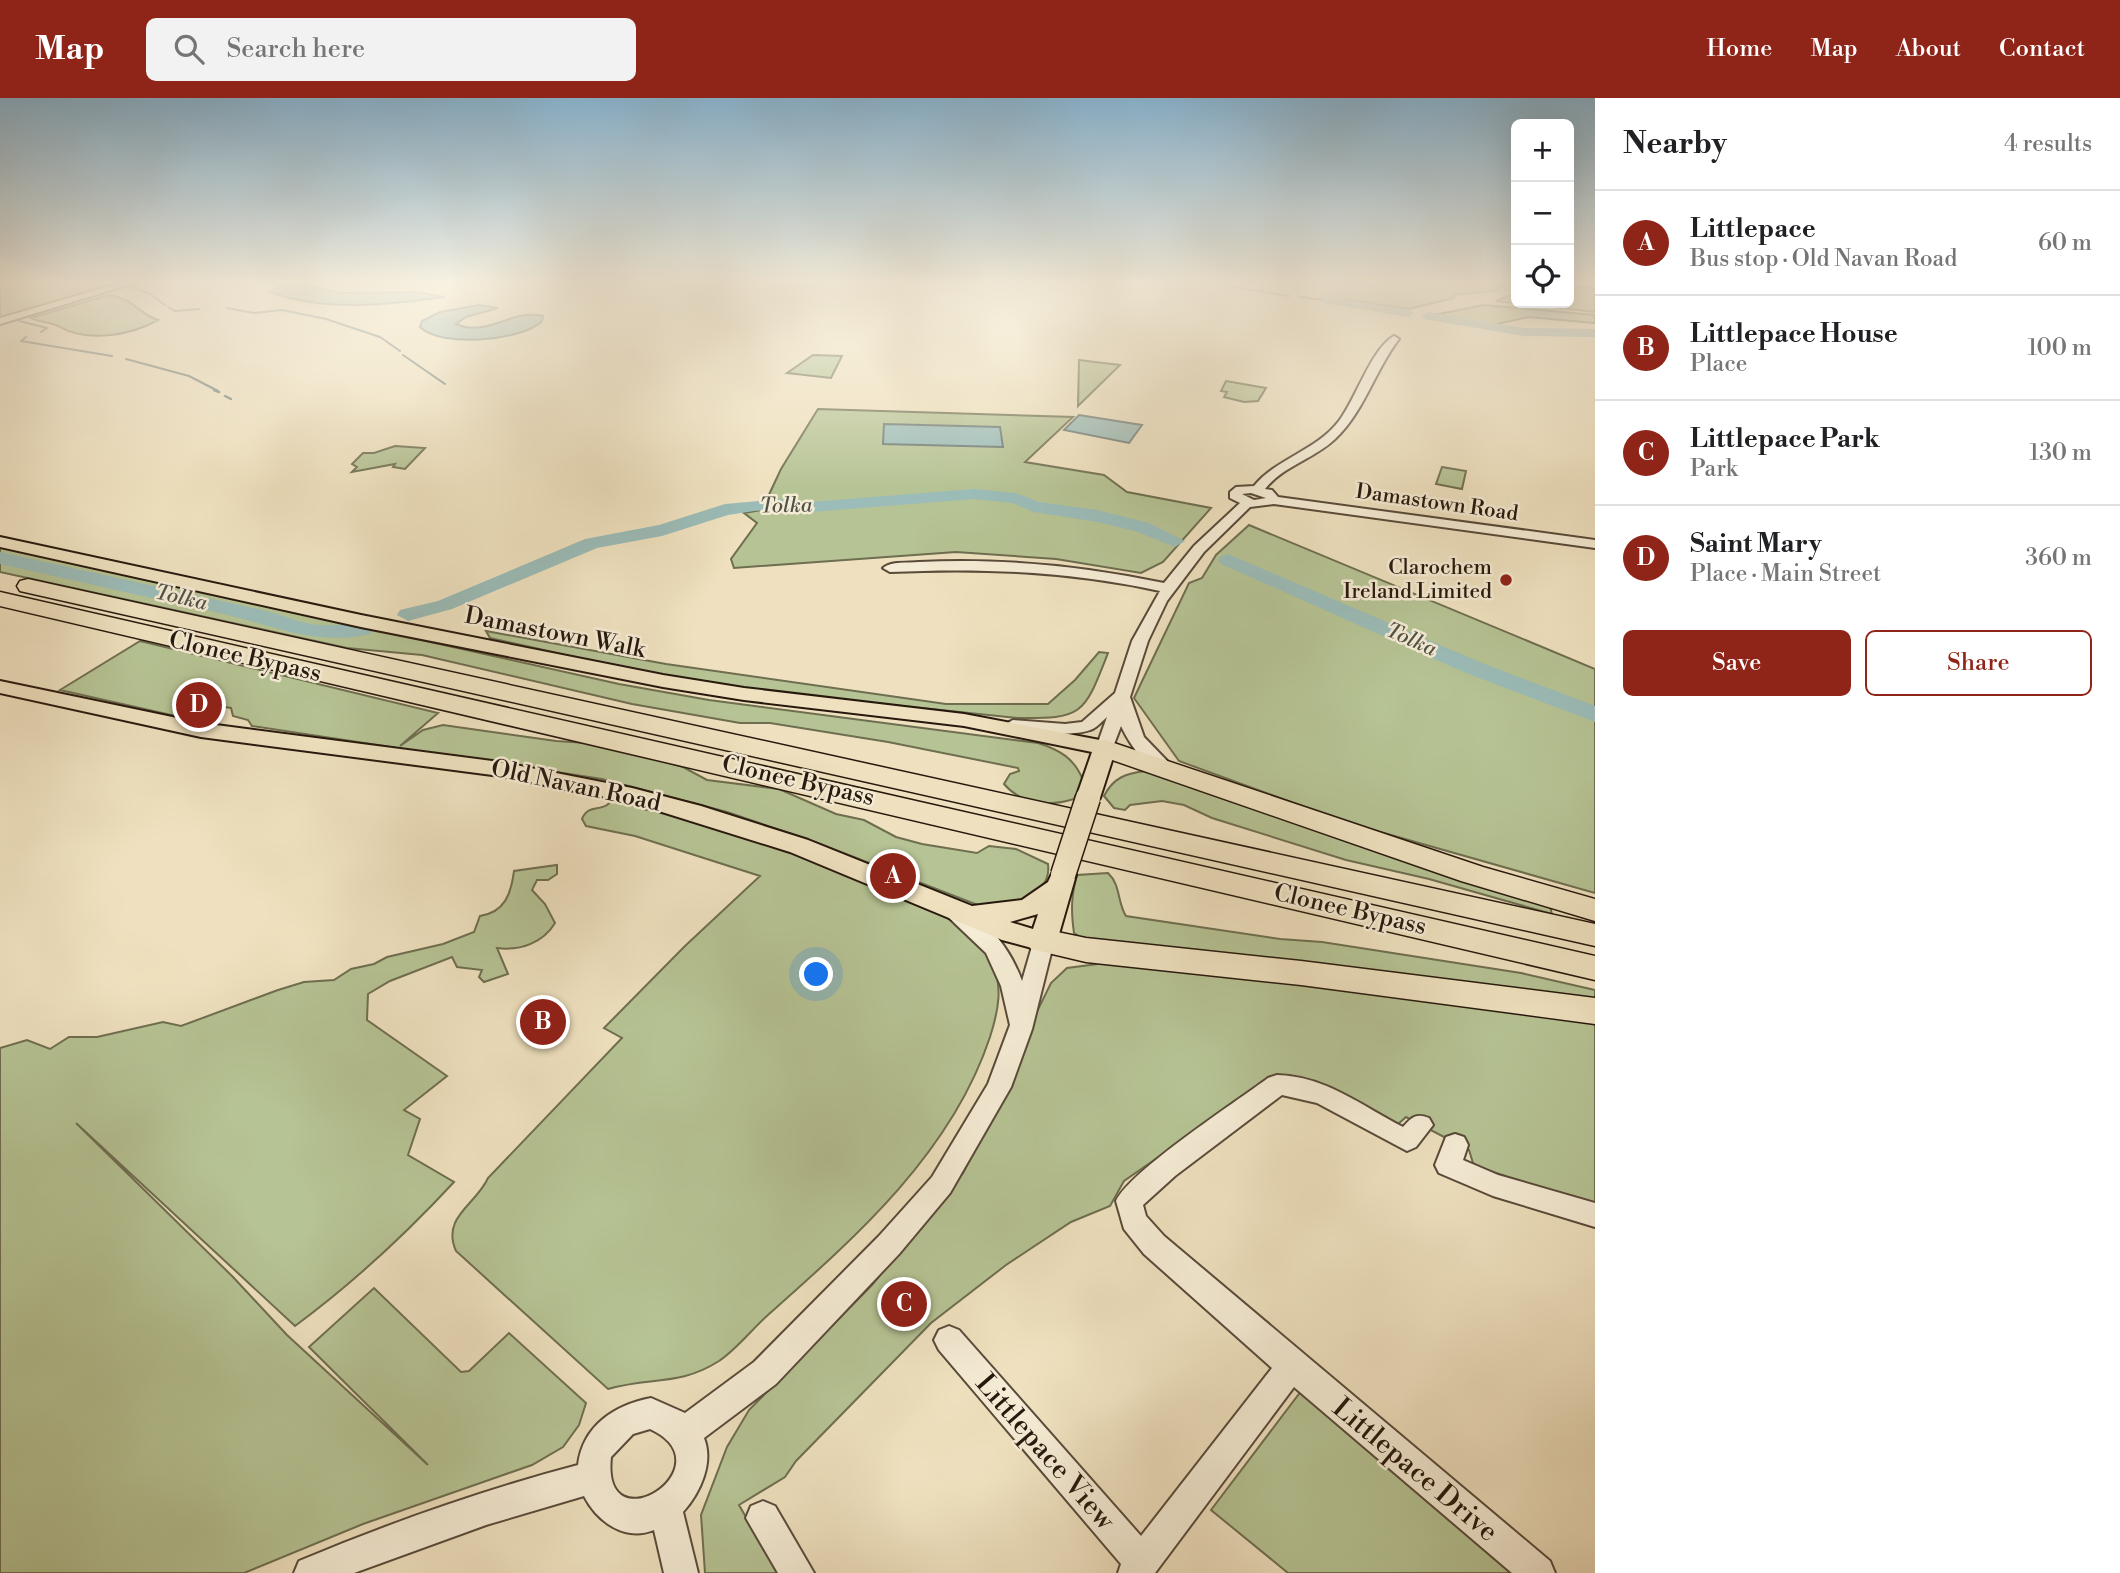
<!DOCTYPE html>
<html lang="en">
<head>
<meta charset="utf-8">
<style>
  body { margin:0; font-family:"Libre Bodoni",serif; background:#f2f2f2; color:#202124 }
  .controls { position:absolute; right:21px; top:21px; display:grid; overflow:hidden; border-radius:10px; box-shadow:0 7px 28px #0002 }
  .controls button { width:63px; height:63px; display:grid; place-items:center; padding:0; border:0; border-bottom:2px solid #e0e0e0; background:#fff; color:#202124; font:35px sans-serif }
  .you { position:absolute; left:817px; top:877px; width:24px; height:24px; margin:-18px; border:5px solid #fff; border-radius:50%; background:#1a73e8; box-shadow:0 0 0 10px #1a73e833 }
  .badge { display:grid; place-items:center; width:46px; height:46px; border-radius:50%; background:#8f2418; color:#fff; font-size:23px; font-weight:700 }
  .pin { position:absolute; translate:-50% -50%; border:4px solid #fff; box-shadow:0 2px 7px #0006 }
  .list { margin:0; padding:0; list-style:none }
  h2 { display:flex; justify-content:space-between; align-items:center; height:91px; margin:0; padding:0 28px; font-size:30px }
  h2 small { font-size:23px; font-weight:400; color:#757577 }
  .list li { display:grid; grid-template-columns:46px 1fr auto; gap:21px; align-items:center; box-sizing:border-box; height:105px; padding:0 28px; border-top:2px solid #e0e0e0 }
  .list b { display:block; font-size:26px; white-space:nowrap }
  .list p { margin:0; font-size:23px; white-space:nowrap; color:#757577 }
  .list em { font-size:23px; font-style:normal; color:#757577 }
  .actions { display:flex; gap:14px; padding:21px 28px }
  .actions a { flex:1; padding:16px 0; border:2px solid #8f2418; border-radius:10px; text-align:center; font-size:24px; color:#8f2418 }
  .actions .main { background:#8f2418; color:#fff }
  .icon { flex:none; width:38px; height:38px; fill:none; stroke:currentColor; stroke-width:2; stroke-linecap:round; stroke-linejoin:round }
  .map { position:relative; flex:none; width:1595px; height:1475px; overflow:hidden }
  header { display:flex; align-items:center; gap:42px; box-sizing:border-box; height:98px; padding:0 35px; background:#8f2418; color:#fff }
  header strong { font-size:33px }
  nav { display:flex; gap:38px; margin-inline-start:auto; font-size:24px }
  .search { width:490px; height:63px; background:#f2f2f2; display:flex; align-items:center; gap:18px; box-sizing:border-box; padding:0 24px; border-radius:10px; color:#757577; font-size:26px }
  main { display:flex }
  aside { flex:1; background:#fff }
  .map>svg:first-child { display:block }
</style>
</head>
<body>
<header>
<strong>Map</strong>
<div class="search"><svg class="icon" aria-label="search" viewBox="0 0 24 24"><circle cx="10" cy="10" r="6"/><path d="M15 15l6 6"/></svg>Search here</div>
<nav><a>Home</a><a>Map</a><a>About</a><a>Contact</a></nav>
</header>
<main>
<div class="map">
<svg width="1595" height="1475" viewBox="0 0 1595 1475">
  <rect width="100%" height="100%" fill="#efe1bf"/>
  <filter id="stains"><feTurbulence type="fractalNoise" baseFrequency=".00286" numOctaves="4"/><feColorMatrix values="0 0 0 0 .2 0 0 0 0 .09 0 0 0 0 .02 0 0 0 .5 -.17"/></filter>
  <radialGradient id="worn" r=".72"><stop offset=".6" stop-color="#630" stop-opacity="0"/><stop offset="1" stop-color="#630" stop-opacity=".3"/></radialGradient>
  <path fill="#b6c394" stroke="#6e6e50" stroke-width="2" d="M0 184H120L0 220Z
    M1343 184H1509L1493 193 1454 197V200L1409 211 1325 199 1344 194 1347 187Z
    M1569 189 1595 190V214L1496 203 1516 195V205H1569Z
    M109 197C136 202 136 214 158 222 129 238 87 245 58 228 50 224 39 224 31 220Z
    M1484 207 1595 217V225L1528 219 1493 227 1434 217Z
    M813 257 842 258 831 280 787 275Z
    M1079 262 1120 267 1078 308Z
    M1226 283 1266 290 1258 303 1244 304 1224 299 1227 294 1221 293Z
    M818 311 1073 319 1025 364 1104 377 1127 394 1211 410 1163 464 1141 475 1056 461 956 454 734 470 731 461 757 425 744 415 794 406 766 403 781 371Z
    M395 348 425 350 405 371 393 369 395 366 352 374 357 369 352 366 363 355H374Z
    M1442 369 1466 373 1462 391 1436 386Z
    M1249 427 1595 571V612L1551 596 1542 602 1595 620V795L1345 724 1179 663 1134 600 1189 485 1202 480 1216 457Z
    M0 448 619 586 709 602 1038 645C1060 652 1074 660 1083 682L1074 701C1049 709 1021 706 1004 686L1010 676 1019 673 1018 670 888 644 770 625H740L632 606 422 557 347 550 0 474Z
    M486 533 666 566 946 606H1048L1075 582 1099 554 1108 555C1084 616 1084 621 1017 620L750 592 638 573 490 540Z
    M140 543 438 615 400 648 423 632 443 627 556 643 603 646 683 669 707 682 779 691 836 716 864 722 896 739 922 746 977 755 989 748 1016 751 1048 766C1052 797 1012 810 988 811L815 744 727 714 602 681 252 628 248 622 233 618 231 610 198 605 180 619 60 592Z
    M1146 673 1550 808 1552 816 1429 781 1346 762 1212 720 1184 707 1162 703 1130 707 1125 712 1114 710 1104 698C1113 680 1126 675 1146 673Z
    M617 699 637 703 643 711C715 724 781 749 849 776 898 796 963 813 991 863 1004 887 998 914 990 939 952 1054 857 1138 769 1216 752 1231 737 1251 719 1263 678 1289 652 1278 608 1291L456 1153C441 1119 476 1107 488 1080L622 940 604 930 685 848 760 778 635 738 586 728 582 721C588 707 598 713 607 707 610 704 613 701 617 699Z
    M557 767V776L548 782H537L532 792 545 806 555 825C543 845 520 853 497 850L508 876 484 884 479 879 482 872 457 869 452 859 390 883 368 896 367 922 447 978 404 1012 420 1021 408 1057 454 1084C405 1137 353 1185 295 1228L76 1025 233 1179 287 1237 428 1367 309 1249 374 1190 461 1274 469 1273 509 1235 586 1305 579 1327 563 1349 532 1367 363 1426 244 1475H0V950L27 942 50 951 69 939H97L163 924 181 928 278 892 304 884 334 882 351 871 374 866 387 859 443 846 474 834 480 818C505 814 511 796 514 773Z
    M1108 775C1121 787 1117 804 1126 818L1280 841 1322 844 1521 875 1595 892V910L1091 846 1074 835C1071 814 1071 798 1077 777Z
    M1121 863 1595 921V1106L1577 1102 1481 1070 1473 1065 1469 1052 1406 1019 1397 1027C1359 1008 1316 976 1273 980L1124 1083 1110 1108 1071 1124 1006 1167 931 1225 796 1363 785 1379 739 1407 778 1475H705L701 1417 727 1349 749 1312 872 1187 963 1075 987 1029 1024 940 1051 885 1067 870Z
    M1308 1284 1527 1475H1288L1211 1412Z"/>
  <path fill="#9bbcb8" stroke="#6d7a74" stroke-width="2" d="M289 184 342 195 416 194 445 199C388 207 325 214 270 194Z
    M479 207 498 210 466 219 456 226C488 240 512 210 543 218L542 223C523 243 440 250 420 229L422 223 440 214Z
    M1079 317 1142 327 1129 345 1064 332Z
    M884 326 1000 329 1003 349 883 346Z"/>
  <g fill="none" stroke-linecap="round" stroke-linejoin="round">
    <path stroke="#6d7a74" stroke-width="2" d="M43 184H64
      M1204 184 1289 198
      M132 190 149 195 165 207
      M1300 199 1326 202
      M168 209 175 213 199 211
      M227 210 254 215 282 212 326 221 380 239 400 253
      M19 223 47 230 41 234
      M26 239 21 243 112 258
      M403 257 445 286
      M126 261 189 278 218 293"/>
    <path stroke="#6d7a74" stroke-width="2.5" d="M214 292 219 294
      M225 298 231 301"/>
    <path fill="#9bbcb8" fill-rule="evenodd" d="M1337 184 1353 187 1349 197 1336 200 1408 211 1414 215 1408 219 1322 205 1321 196 1340 192Z
      M1428 214 1524 230 1595 231V239L1524 238 1424 221 1422 218Z
      M974 391 1016 395 1039 404 1097 412 1149 425 1185 443 1175 449 1135 433 1097 424 1034 414 1012 405 974 401 811 414 781 411 754 413 728 417 662 438 597 450 452 511 408 523 397 517 400 512 438 503 585 441 659 427 725 406 781 401 811 404Z
      M0 454 262 512C293 519 302 529 337 527 349 526 365 520 373 531L370 536C315 549 271 526 219 515 146 499 73 482 0 466Z
      M1228 456 1482 565 1595 608V624L1466 575 1221 466 1218 462 1221 458Z"/>
    <defs>
      <path id="minor" d="M124 184H138L0 226V220Z
        M1394 238 1399 241C1375 272 1364 314 1335 341 1314 361 1283 368 1265 391L1272 392 1278 399 1595 442V450L1274 406 1250 409 1204 454 1167 503 1148 543 1130 599 1144 639 1174 670 1171 674C1150 679 1129 645 1121 628L1111 654H1099L1096 650 1107 619C1102 623 1097 630 1090 632 1076 638 1014 638 1004 627L1013 622 1065 626 1082 624 1115 595 1132 543 1160 493C1070 473 981 470 890 474L883 470C891 463 908 465 919 464 1002 460 1084 468 1164 485L1194 448 1240 405 1230 400V394L1236 389 1254 388C1277 360 1316 353 1339 323 1356 301 1371 251 1394 238ZM1251 395 1266 400 1254 402 1242 396Z
        M955 809C987 818 1011 853 1022 883L1035 838H1051L1054 843 1032 931 1011 989 950 1095 899 1156 776 1286 704 1340C714 1365 700 1395 683 1414L698 1475H664L654 1432C624 1444 597 1423 584 1398L486 1427 354 1475H294L299 1463C390 1425 483 1392 578 1367 583 1327 615 1307 651 1300L685 1315 754 1264 879 1138 932 1079 988 986 1010 927 1001 888 986 855 945 816 948 811ZM650 1331C730 1368 601 1451 611 1359L633 1336Z
        M1277 977C1325 978 1362 1008 1403 1029 1412 1019 1416 1015 1429 1020L1433 1027 1416 1049 1407 1053 1317 1005 1282 997 1175 1078 1143 1107 1146 1118 1164 1138 1550 1463 1555 1475H1512L1294 1289 1155 1475H1118L1121 1466 939 1252 934 1242 939 1232 949 1228 959 1232 1141 1438 1272 1270 1144 1156 1124 1131 1116 1103C1130 1073 1236 1004 1268 980Z
        M1455 1036 1464 1039 1468 1047 1463 1062 1498 1077 1595 1105V1129L1493 1098 1439 1075 1435 1067 1446 1039Z
        M763 1403 775 1408 814 1475H778L746 1420 751 1408Z"/>
      <path id="major" d="M0 439 361 517 663 577 744 590 964 616 1105 643 1116 650 1100 700 1096 705H1080L1076 700 1092 654 964 628 744 602 663 589 361 529 0 449Z
        M0 583 201 625 500 664 632 690 701 708 808 742 972 808 1022 802 1048 784 1054 771H1072L1076 777 1057 843 1053 850 1043 853 1002 842 790 754 630 704 500 678 201 639 0 595ZM1038 816 1033 831 1010 824Z"/>
      <path id="highway" d="M28 481 1595 826V848L20 493 17 488 20 483Z
        M0 494 1595 858V882L0 508Z
        M1105 642 1483 769 1595 801V823L1461 783 1095 656 1091 650 1095 644Z
        M1043 831 1086 840 1301 863 1595 900V926L1301 887 1086 864 1031 851 1026 843 1031 835Z"/>
    </defs>
    <use href="#minor" stroke="#594a3a" stroke-width="4"/>
    <use href="#major" stroke="#27180d" stroke-width="4"/>
    <use href="#highway" stroke="#27180d" stroke-width="3"/>
    <use href="#minor" fill="#f5ecd5" fill-rule="evenodd"/>
    <use href="#major" fill="#efe1bf" fill-rule="evenodd"/>
    <use href="#highway" fill="#efe1bf" fill-rule="evenodd"/>
    <defs>
      <path id="major-bridge" d="M1063 777 1088 700"/>
    </defs>
    <use href="#major-bridge" stroke="#27180d" stroke-width="27" stroke-linecap="butt"/>
    <use href="#major-bridge" stroke="#efe1bf" stroke-width="24"/>
  </g>
  <linearGradient id="sky" x2="0" y2="1"><stop stop-color="#89b7d5"/><stop offset="0.47" stop-color="#f8f2e2"/><stop offset="1" stop-color="#f8f2e2" stop-opacity="0"/></linearGradient>
  <rect width="1595" height="391" fill="url(#sky)"/>
  <circle fill="#8f2418" stroke="#f5ecd5" stroke-width="2.5" cx="1506" cy="482" r="7"/>
  <g text-anchor="middle" dominant-baseline="central" stroke-width="5" stroke-linejoin="round" paint-order="stroke">
    <g font-size="21" fill="#27180d" stroke="#f5ecd5">
      <text transform="translate(1437 405) rotate(8)">Damastown Road</text>
    </g>
    <g font-size="21" font-style="italic" fill="#505149" stroke="#f5ecd5">
      <text transform="translate(786 408) rotate(-1)">Tolka</text>
      <text transform="translate(181 500) rotate(13)">Tolka</text>
      <text transform="translate(1411 542) rotate(24)">Tolka</text>
    </g>
    <g font-size="21" fill="#27180d" stroke="#f5ecd5" text-anchor="end">
      <text x="1492" y="470">Clarochem<tspan x="1492" dy="24">Ireland Limited</tspan></text>
    </g>
    <g font-size="24" fill="#27180d" stroke="#f5ecd5">
      <text transform="translate(555 535) rotate(11)">Damastown Walk</text>
      <text transform="translate(245 559) rotate(13)">Clonee Bypass</text>
      <text transform="translate(798 683) rotate(13)">Clonee Bypass</text>
      <text transform="translate(576 688) rotate(12)">Old Navan Road</text>
      <text transform="translate(1350 812) rotate(13)">Clonee Bypass</text>
    </g>
    <g font-size="28" fill="#27180d" stroke="#f5ecd5">
      <text transform="translate(1045 1354) rotate(49)">Littlepace View</text>
      <text transform="translate(1415 1372) rotate(40)">Littlepace Drive</text>
    </g>
  </g>
  <rect width="100%" height="100%" filter="url(#stains)"/>
  <rect width="100%" height="100%" fill="url(#worn)"/>
</svg>
<div class="controls">
<button>+</button>
<button>−</button>
<button><svg class="icon" aria-label="locate" viewBox="0 0 24 24"><circle cx="12" cy="12" r="6"/><path d="M12 2v4M12 18v4M2 12h4M18 12h4"/></svg></button>
</div>
<div class="you"></div>
<div class="pin badge" style="left:893px;top:778px">A</div>
<div class="pin badge" style="left:543px;top:924px">B</div>
<div class="pin badge" style="left:904px;top:1206px">C</div>
<div class="pin badge" style="left:199px;top:607px">D</div>
</div>
<aside>
<h2>Nearby<small>4 results</small></h2>
<ul class="list">
<li><span class="badge">A</span><div><b>Littlepace</b><p>Bus stop · Old Navan Road</p></div><em>60 m</em></li>
<li><span class="badge">B</span><div><b>Littlepace House</b><p>Place</p></div><em>100 m</em></li>
<li><span class="badge">C</span><div><b>Littlepace Park</b><p>Park</p></div><em>130 m</em></li>
<li><span class="badge">D</span><div><b>Saint Mary</b><p>Place · Main Street</p></div><em>360 m</em></li>
</ul>
<div class="actions"><a class="main">Save</a><a>Share</a></div>
</aside>
</main>
</body>
</html>
